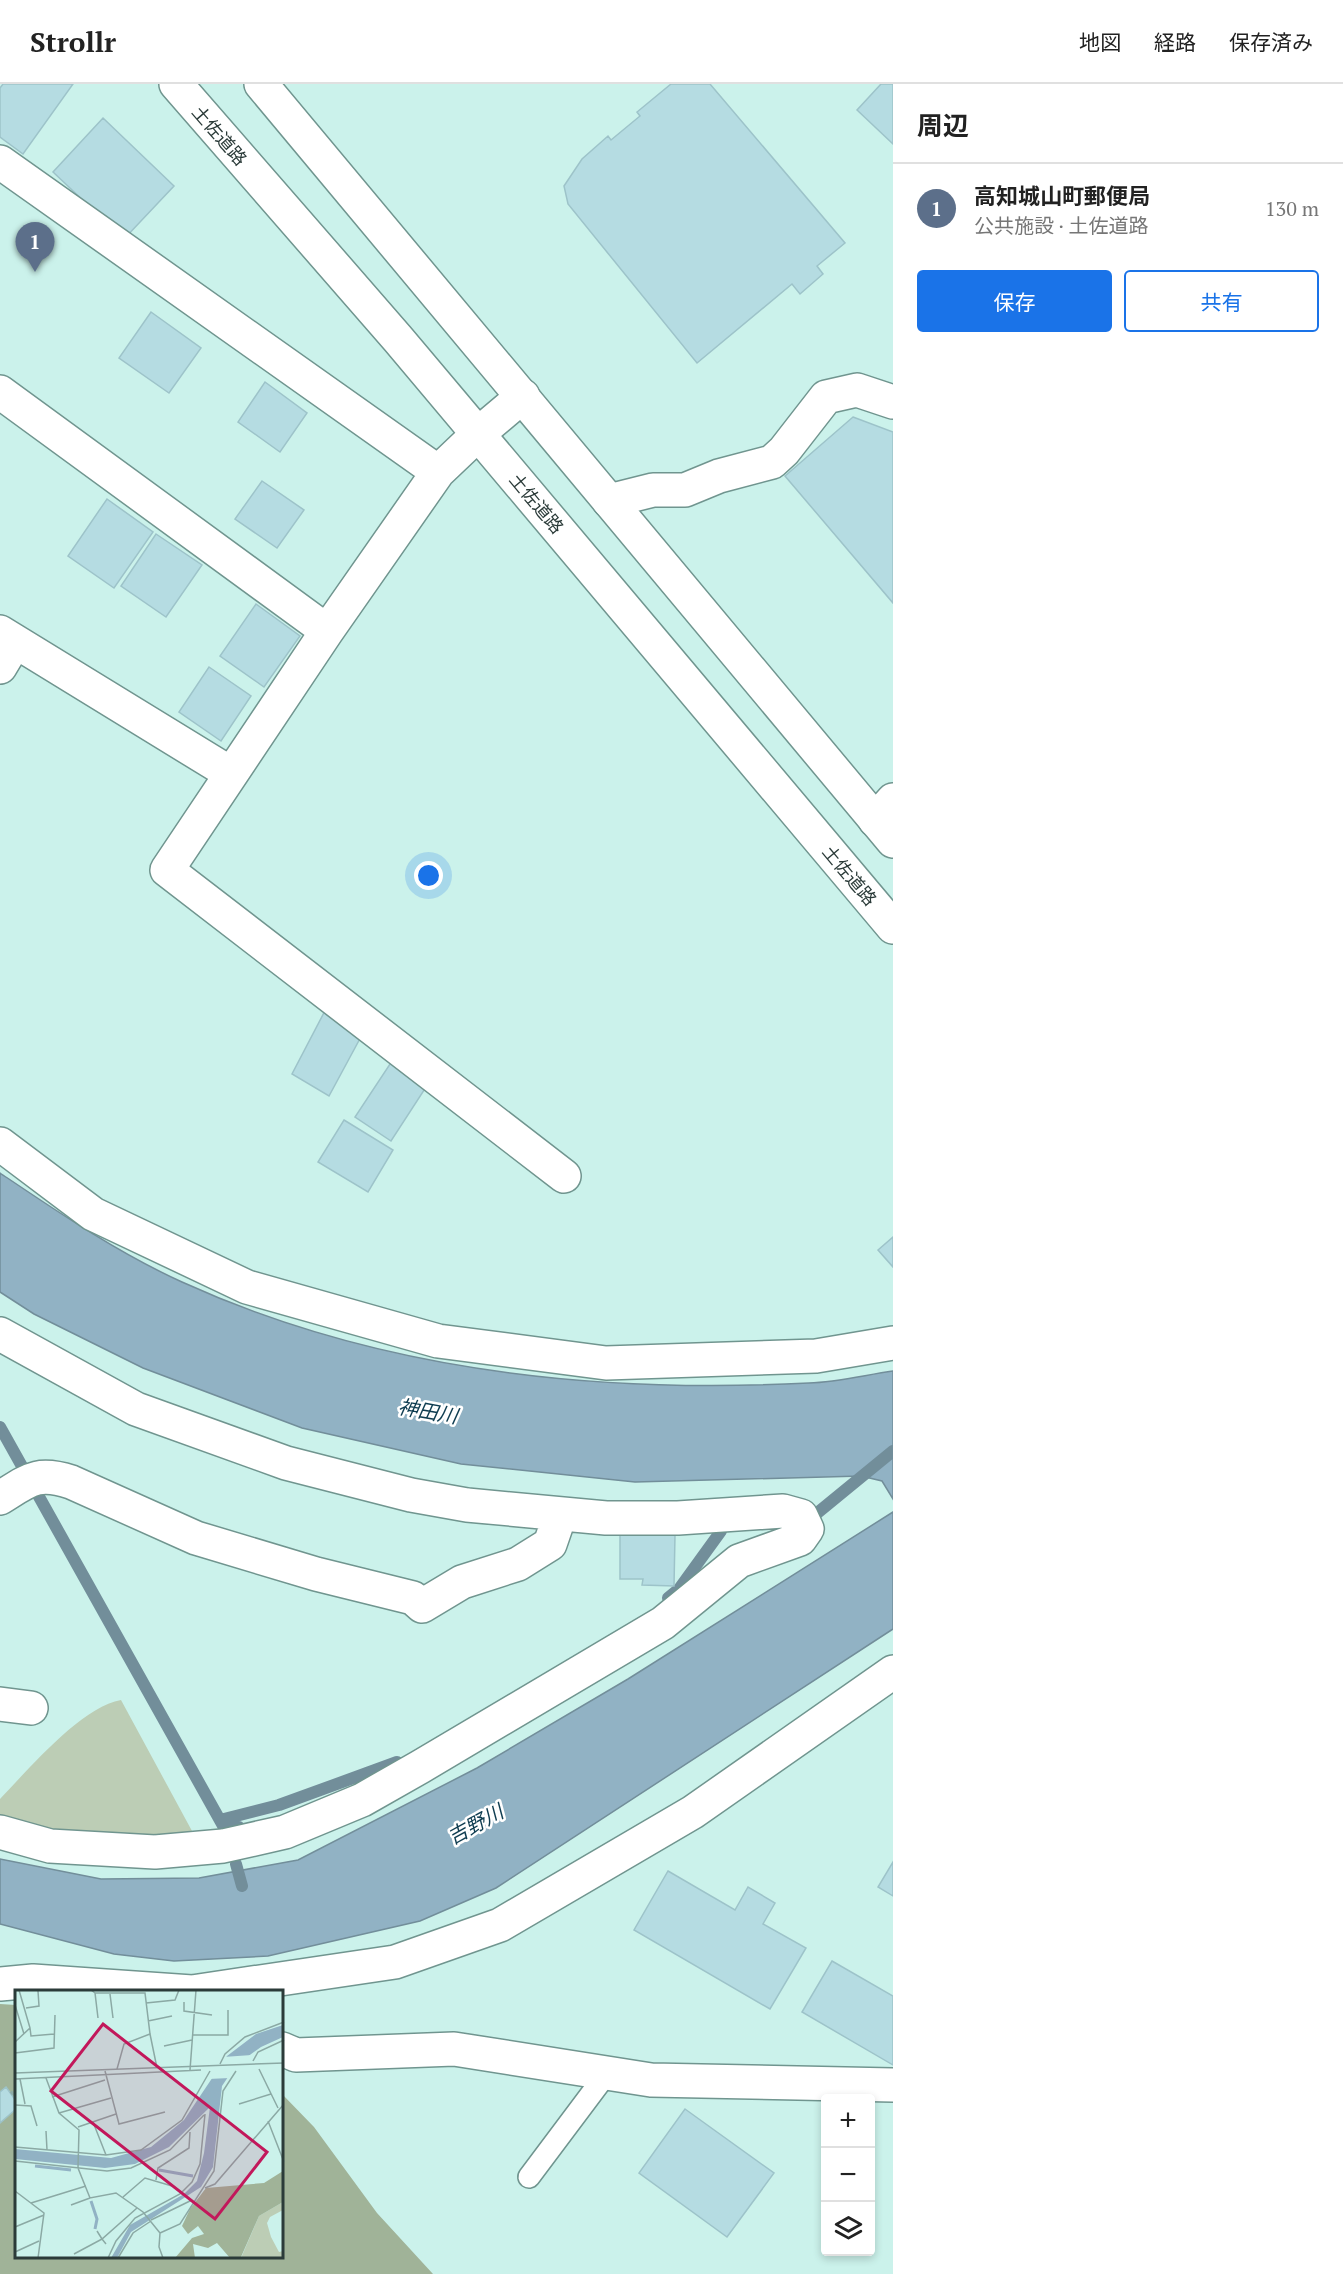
<!DOCTYPE html>
<html lang="ja">
<head>
<meta charset="utf-8">
<style>
  body { margin:0; font-family:"PT Serif","Noto Sans JP",serif; background:#f2f2f2; color:#222 }
  .controls { position:absolute; right:18px; bottom:18px; display:grid; overflow:hidden; border-radius:6px; box-shadow:0 3px 9px #0003 }
  .controls button { width:54px; height:54px; display:grid; place-items:center; padding:0; border:0; border-bottom:2px solid #e0e0e0; background:#fff; color:#222; font:30px sans-serif }
  .you { position:absolute; left:429px; top:792px; width:21px; height:21px; margin:-15px; border:4px solid #fff; border-radius:50%; background:#1a73e8; box-shadow:0 0 0 9px #1a73e833 }
  .badge { display:grid; place-items:center; width:39px; height:39px; border-radius:50%; background:#1a73e8; color:#fff; font-size:20px; font-weight:700 }
  .pin { position:absolute; translate:-50% -50px; filter:drop-shadow(0 2px 3px #0008) }
  .pin::after { content:''; position:absolute; top:32px; width:21px; height:18px; background:inherit; clip-path:polygon(0 0,100% 0,50% 100%) }
  .list { margin:0; padding:0; list-style:none }
  h2 { display:flex; justify-content:space-between; align-items:center; height:78px; margin:0; padding:0 24px; font-size:26px }
  h2 small { font-size:20px; font-weight:400; color:#767676 }
  .list li { display:grid; grid-template-columns:39px 1fr auto; gap:18px; align-items:center; box-sizing:border-box; height:90px; padding:0 24px; border-top:2px solid #e0e0e0 }
  .list b { display:block; font-size:22px; white-space:nowrap }
  .list p { margin:0; font-size:20px; white-space:nowrap; color:#767676 }
  .list em { font-size:20px; font-style:normal; color:#767676 }
  .actions { display:flex; gap:12px; padding:18px 24px }
  .actions a { flex:1; padding:14px 0; border:2px solid #1a73e8; border-radius:6px; text-align:center; font-size:21px; color:#1a73e8 }
  .actions .main { background:#1a73e8; color:#fff }
  .icon { flex:none; width:33px; height:33px; fill:none; stroke:currentColor; stroke-width:2; stroke-linecap:round; stroke-linejoin:round }
  .map { position:relative; flex:none; width:893px; height:2190px; overflow:hidden }
  header { display:flex; align-items:center; gap:36px; box-sizing:border-box; height:84px; padding:0 30px; background:#fff; border-bottom:2px solid #e0e0e0 }
  header strong { font-size:28px }
  nav { display:flex; gap:33px; margin-inline-start:auto; font-size:21px }
  main { display:flex }
  aside { flex:1; background:#fff }
  .map>svg:first-child { display:block }
</style>
</head>
<body>
<header>
<strong>Strollr</strong>
<nav><a>地図</a><a>経路</a><a>保存済み</a></nav>
</header>
<main>
<div class="map">
<svg width="893" height="2190" viewBox="0 0 893 2190">
  <rect width="100%" height="100%" fill="#cbf2eb"/>
  <path fill="#bccdb5" d="M121 1616 192 1747 171 1761 51 1748 0 1736V1715C28 1686 81 1623 121 1616Z"/>
  <path fill="#a0b398" d="M0 1920 16 1921V2174H282V2010L314 2043 377 2129 433 2190H0Z"/>
  <path fill="#91b2c4" stroke="#728e9a" stroke-width="1.5" d="M0 1089C58 1128 118 1169 182 1198 377 1287 596 1310 809 1299 837 1298 865 1291 893 1287V1415L882 1397 861 1392 635 1398 461 1380 302 1344 143 1284 34 1230 0 1208Z
    M893 1428V1545L496 1804 420 1837 268 1872 174 1877 114 1870 0 1840V1775L101 1795 199 1794 298 1776 477 1684 628 1595Z"/>
  <g fill="none" stroke-linecap="round" stroke-linejoin="round">
    <path stroke="#728e9a" stroke-width="12" d="M0 1343 226 1747 239 1743
      M816 1430 893 1367
      M668 1514 679 1505 721 1447
      M220 1736 279 1721 397 1678
      M236 1780 242 1802"/>
  </g>
  <path fill="#b5dce2" stroke="#9dc3c9" stroke-width="1.5" d="M3 0H73L23 70 0 53V4Z
    M671 0H710L845 159 817 182 823 190 800 210 792 200 697 279 568 120 564 102 582 75 608 52 611 56 640 32 637 28Z
    M881 0H893V60L857 26Z
    M103 34 174 102 124 155 53 88Z
    M151 228 201 264 169 309 119 274Z
    M265 298 307 329 280 368 238 338Z
    M853 333 893 348V519L785 392Z
    M262 397 304 426 277 464 235 435Z
    M107 415 153 448 114 504 68 472Z
    M156 450 202 481 166 533 121 502Z
    M256 520 300 552 264 603 220 572Z
    M209 583 251 612 221 657 179 628Z
    M328 921 363 949 329 1012 292 990Z
    M394 974 430 997 391 1057 355 1033Z
    M344 1036 393 1066 368 1108 318 1078Z
    M893 1153V1183L878 1166Z
    M620 1450 675 1451 674 1502 642 1501 643 1495H620Z
    M893 1778V1812L878 1803Z
    M668 1787 735 1826 748 1803 775 1819 763 1840 806 1864 770 1925 634 1846Z
    M832 1877 893 1912V1981L802 1928Z
    M6 2003 16 2017V2025L0 2039V2008Z
    M685 2025 774 2089 727 2153 639 2089Z"/>
  <g fill="none" stroke-linecap="round" stroke-linejoin="round">
    <defs>
      <path id="service" d="M529 2093 607 1989"/>
      <path id="minor" d="M0 78 438 388
        M0 308 327 547
        M523 312 478 350 438 388 327 547 167 786 564 1092
        M609 417 653 406H685L719 392 772 378 784 367 826 313 857 306 893 318
        M0 548 230 689
        M0 583 15 558
        M875 736 893 716
        M0 1060 93 1130 247 1203 438 1257 606 1279 816 1272 893 1259
        M0 1250 136 1325 286 1379 411 1411 467 1421 606 1434H678L783 1427 801 1432 807 1445 800 1455 739 1477 663 1539 420 1683 362 1716 285 1748 223 1762 155 1768 50 1762 0 1748
        M0 1414C29 1396 37 1387 71 1398L196 1454 316 1490 413 1514 422 1522 462 1498 518 1480 550 1460 560 1431
        M0 1620 31 1624
        M0 1900 33 1897 192 1908 395 1878 500 1841 693 1728 893 1588
        M282 1965 296 1971 454 1965 651 1996 893 2001"/>
      <path id="trunk" d="M176 0 398 255 893 843
        M261 0 893 757"/>
    </defs>
    <use href="#service" stroke="#70958f" stroke-width="24"/>
    <use href="#minor" stroke="#70958f" stroke-width="36"/>
    <use href="#trunk" stroke="#70958f" stroke-width="36"/>
    <path stroke="#8fada8" stroke-width="4" stroke-dasharray="3 4.5" stroke-linecap="butt" d="M11 2010 16 2006"/>
    <use href="#service" stroke="#fff" stroke-width="21"/>
    <use href="#minor" stroke="#fff" stroke-width="33"/>
    <use href="#trunk" stroke="#fff" stroke-width="33"/>
  </g>
  <g text-anchor="middle" dominant-baseline="central" stroke-width="5" stroke-linejoin="round" paint-order="stroke">
    <g font-size="18" fill="#2b3b39" stroke="#fff">
      <text transform="translate(220 51) rotate(49)">土佐道路</text>
      <text transform="translate(537 419) rotate(50)">土佐道路</text>
      <text transform="translate(850 791) rotate(50)">土佐道路</text>
    </g>
    <g font-size="20" font-style="italic" fill="#0f3d51" stroke="#fff">
      <text transform="translate(428 1327) rotate(10)">神田川</text>
      <text transform="translate(475 1740) rotate(-29)">吉野川</text>
    </g>
  </g>
  <g transform="translate(15 1906)">
    <rect width="268" height="268" fill="#cbf2eb"/>
    <path d="M268 212V220L255 227 252 233 256 247 264 262 268 261V268H226L244 226Z" fill="#bccdb5"/>
    <path d="M268 181V212L244 226 226 267 215 268 202 253 193 258 178 254 180 268H160L177 248 189 244 183 236 173 244 167 236 175 219 191 198 249 193Z" fill="#a0b398"/>
    <path d="M268 35V47L246 57 221 75 207 96 198 177 186 197 116 242 102 268H96L115 235 169 204 182 191 189 163 195 117 154 157 120 174 90 178 0 169V159L96 168 136 157 169 130 212 66 241 44Z" fill="#91b2c4"/>
    <path d="M237 65 215 88 193 89 208 67Z" fill="#cbf2eb"/>
    <path fill="none" stroke="#91b2c4" stroke-width="3" d="M20 176 56 180M144 180 178 186M76 211 82 229 80 239"/>
    <path fill="none" stroke="#8ba9a4" stroke-width="1.5" d="M76 0 80 3 83 28M80 3H130L135 44 109 54 102 79M95 4 98 28M169 12V21L197 25M131 13 160 10 164 0M0 15 9 44M11 18 24 16 23 1M133 31 157 26M15 38 16 46 39 44M135 44 142 78M177 45H213V20M0 52 15 38 4 0M149 56 177 50M0 63 39 58 40 25M238 71 243 62 269 50M205 74 210 64 230 47 269 32M244 79 263 118M175 80 181 0M90 81 104 134 150 122M0 83 269 73M31 88 44 123 64 140 63 178 75 208 101 203 128 222 145 243 144 257 148 268M0 89 186 80M5 89 10 114M37 107 90 90M224 114 256 104M0 115 16 116 22 136M44 123 96 108M253 131 269 172M78 132 91 165M63 137 101 124M31 141 32 160M0 157 91 165 126 160 167 130 195 81M0 171 92 181 116 178 155 160 189 125M141 190 143 178 174 158 175 142M190 198 200 194 269 114M0 201 29 223 23 268M108 207 130 188 157 196M16 213 71 196M56 215 75 208M136 230 177 210M0 237 29 225M82 241 87 249 122 218M145 243 165 234 199 181 208 101 221 81M0 262 24 251M59 264 87 249 91 254M93 268 101 251 120 228 165 204 177 192 185 174 190 124M103 268 118 243 136 231"/>
    <path fill="#c2185b" fill-opacity="0.15" stroke="#c2185b" stroke-width="3" d="M88 34 252 162 200 229 36 101Z"/>
    <rect width="268" height="268" fill="none" stroke="#2b3b39" stroke-width="3"/>
  </g>
</svg>
<div class="controls">
<button>+</button>
<button>−</button>
<button><svg class="icon" aria-label="layers" viewBox="0 0 24 24"><path d="M12 4l9 5-9 5-9-5zM3 14l9 5 9-5"/></svg></button>
</div>
<div class="you"></div>
<div class="pin badge" style="left:35px;top:188px;background:#5c6f8a">1</div>
</div>
<aside>
<h2>周辺<small></small></h2>
<ul class="list">
<li><span class="badge" style="background:#5c6f8a">1</span><div><b>高知城山町郵便局</b><p>公共施設 · 土佐道路</p></div><em>130 m</em></li>
</ul>
<div class="actions"><a class="main">保存</a><a>共有</a></div>
</aside>
</main>
</body>
</html>
